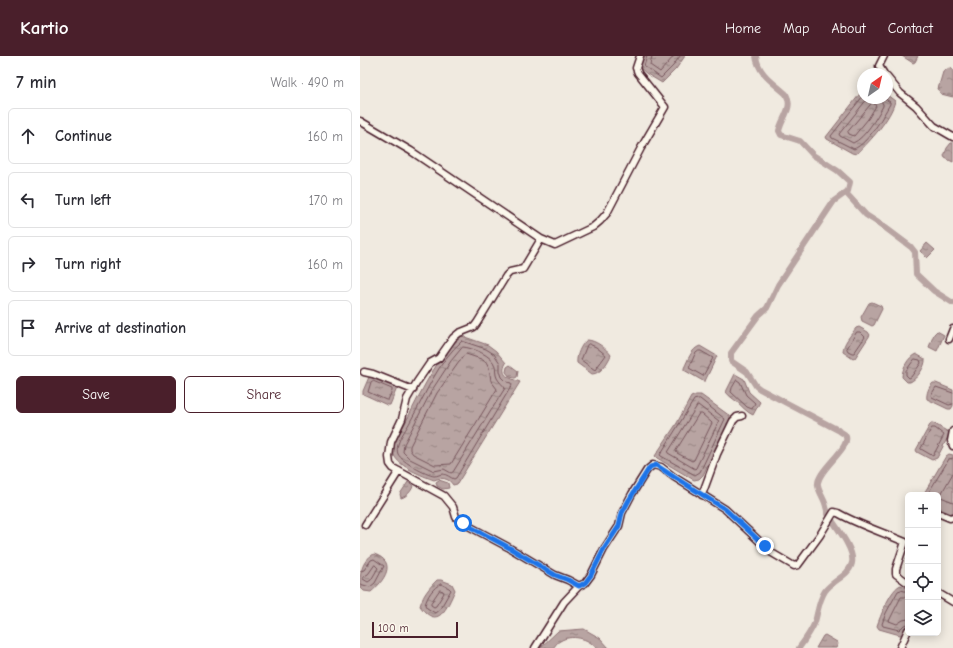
<!DOCTYPE html>
<html lang="en">
<head>
<meta charset="utf-8">
<style>
  body { margin:0; font-family:"Comic Neue",sans-serif; background:#f7f7f7; color:#2b2b33 }
  .controls { position:absolute; right:12px; bottom:12px; display:grid; overflow:hidden; border-radius:6px; box-shadow:0 2px 10px #0003 }
  .controls button { width:36px; height:36px; display:grid; place-items:center; padding:0; border:0; border-bottom:1px solid #e1e1e2; background:#fff; color:#2b2b33; font:20px sans-serif }
  .compass { position:absolute; left:497px; top:12px; width:36px; height:36px; border-radius:50%; background:#fff; box-shadow:0 2px 10px #0003; rotate:34deg }
  .scale { position:absolute; left:12px; bottom:10px; width:86px; box-sizing:border-box; padding-left:4px; border:2px solid #4a1f2b; border-top:0; font-size:11px; line-height:14px; white-space:nowrap; color:#4a1f2b; -webkit-text-stroke:3px #fbf7ec; paint-order:stroke }
  .stop { position:absolute; width:12px; height:12px; margin:-9px; border:3px solid #1a73e8; border-radius:50%; background:#fff }
  .stop.end { background:#1a73e8; border-color:#fff; box-shadow:0 1px 4px #0008 }
  .list { margin:0; padding:0; list-style:none }
  h2 { display:flex; justify-content:space-between; align-items:center; height:52px; margin:0; padding:0 16px; font-size:17px }
  h2 small { font-size:13px; font-weight:400; color:#7c7c81 }
  .list li { display:grid; grid-template-columns:26px 1fr auto; gap:12px; align-items:center; box-sizing:border-box; height:56px; margin:0 8px 8px; padding:0 8px; border:1px solid #e1e1e2; border-radius:6px }
  .list b { display:block; font-size:15px; white-space:nowrap }
  .list em { font-size:13px; font-style:normal; color:#7c7c81 }
  .actions { display:flex; gap:8px; padding:12px 16px }
  .actions a { flex:1; padding:9px 0; border:1px solid #4a1f2b; border-radius:6px; text-align:center; font-size:14px; color:#4a1f2b }
  .actions .main { background:#4a1f2b; color:#fff }
  .icon { flex:none; width:22px; height:22px; fill:none; stroke:currentColor; stroke-width:2; stroke-linecap:round; stroke-linejoin:round }
  .map { position:relative; flex:none; width:593px; height:592px; overflow:hidden }
  header { display:flex; align-items:center; gap:24px; box-sizing:border-box; height:56px; padding:0 20px; background:#4a1f2b; color:#fff }
  header strong { font-size:19px }
  nav { display:flex; gap:22px; margin-inline-start:auto; font-size:14px }
  main { display:flex }
  aside { flex:1; background:#fff }
  .map>svg:first-child { display:block }
</style>
</head>
<body>
<header>
<strong>Kartio</strong>
<nav><a>Home</a><a>Map</a><a>About</a><a>Contact</a></nav>
</header>
<main>
<aside>
<h2>7 min<small>Walk · 490 m</small></h2>
<ul class="list">
<li><svg class="icon" aria-label="ahead" viewBox="0 0 24 24"><path d="M12 20V5M6 11l6-6 6 6"/></svg><div><b>Continue</b></div><em>160 m</em></li>
<li><svg class="icon" aria-label="left" viewBox="0 0 24 24"><path d="M17 20v-9H6M10 6l-5 5 5 5"/></svg><div><b>Turn left</b></div><em>170 m</em></li>
<li><svg class="icon" aria-label="right" viewBox="0 0 24 24"><path d="M7 20v-9h11M14 6l5 5-5 5"/></svg><div><b>Turn right</b></div><em>160 m</em></li>
<li><svg class="icon" aria-label="arrive" viewBox="0 0 24 24"><path d="M6 21V4h12l-3 4 3 4H6"/></svg><div><b>Arrive at destination</b></div></li>
</ul>
<div class="actions"><a class="main">Save</a><a>Share</a></div>
</aside>
<div class="map">
<svg width="593" height="592" viewBox="0 0 593 592">
  <defs>
    <pattern id="water-ripples" width="26" height="14" patternUnits="userSpaceOnUse"><rect width="26" height="14" fill="#b8a4a2"/><path d="M2 4q2-2 4 0t4 0M15 11q2-2 4 0t4 0" fill="none" stroke="#988584"/></pattern>
  </defs>
  <rect width="100%" height="100%" fill="#f0eae0"/>
  <filter id="ink" filterUnits="userSpaceOnUse"><feTurbulence type="fractalNoise" baseFrequency=".025" numOctaves="2"/><feDisplacementMap in="SourceGraphic" scale="8" xChannelSelector="R" yChannelSelector="G"/><feConvolveMatrix kernelMatrix="1 2 1 2 8 2 1 2 1" color-interpolation-filters="sRGB"/></filter>
  <g filter="url(#ink)">
    <path fill="url(#water-ripples)" stroke="#8c6f72" d="M284 0H325L316 13 302 27 287 18 279 11 281 4Z
      M542 0H558L555 6 553 7Z
      M589 12 593 14V41L581 38 578 33 583 16Z
      M503 34V42H527V39L535 45C531 62 510 86 496 98L492 97 467 83 466 81Z
      M591 87H593V106L585 102 584 100 587 92Z
      M567 187 575 194 567 202 560 195Z
      M512 246 521 250 522 253 514 269 512 270 502 265 501 261 509 247Z
      M499 271 508 276 510 279 495 302 493 303 483 296C483 287 491 279 496 272Z
      M577 275 584 279 577 295 569 291 574 278Z
      M102 280 128 289 136 295 146 307C139 320 150 322 160 326L97 428 93 429C89 422 81 421 74 424 63 420 39 411 34 399 32 392 36 384 39 378 58 345 72 305 102 280Z
      M227 284C235 284 246 292 251 299 248 306 241 318 232 318L217 307C216 300 221 288 227 284Z
      M340 290 357 300 345 325H343L324 314V312C328 304 331 293 340 290Z
      M556 298 565 303C566 310 557 323 550 326H547L542 321C542 313 548 301 556 298Z
      M150 309 158 315 157 321 155 322 150 321 146 316 147 311Z
      M375 318 384 323 389 336 400 346 393 359C386 356 382 350 376 345 372 342 369 340 366 336Z
      M9 321H13L37 332 30 349H27L3 338V335Z
      M573 327H576L593 334V350L591 353H588L567 343C566 338 569 330 573 327Z
      M336 339H341L370 360V363L343 419 339 423 334 424 297 402 295 400 317 367 331 341Z
      M571 367H573L590 377 577 402 572 404 557 396 556 394Z
      M589 398 593 399V461L578 456V439H563L586 400Z
      M79 424 88 427 89 432 83 433 77 430 76 426Z
      M48 426 53 429C53 434 46 441 41 442L40 438Z
      M14 498C38 506 24 525 11 536L4 535 0 531C0 518 1 505 14 498Z
      M77 524H81L92 528 95 534C87 552 78 575 60 550 63 539 69 532 77 524Z
      M541 529 548 533V570L543 578 540 579 519 573 517 570C520 561 531 532 541 529Z
      M224 573 240 582 249 592H236C229 582 211 578 200 585 197 586 195 590 193 592H180L198 575Z
      M465 579 477 586 478 588 476 592H456L463 580Z"/>
    <g fill="none" stroke-linecap="round" stroke-linejoin="round">
      <path stroke="#76545b" stroke-width="1" d="M287 0 284 10 301 22 313 10 320 0
        M292 0 290 9 300 16 314 0
        M503 40 471 80 472 82 494 93C509 86 522 62 530 48V46L524 42
        M508 42 479 78 480 80 493 87C505 82 517 61 523 50V48L519 42
        M513 46 516 50 508 63 494 80 489 78 488 76Z
        M497 276H500L505 281 494 297H492L488 295 487 293Z
        M102 285 126 293 134 298 140 307V315L142 321 147 326 151 327 152 329 96 422 94 423C91 422 86 418 83 418 80 418 78 420 74 420 66 419 42 406 38 398 34 387 47 373 51 364 66 338 78 305 102 285Z
        M229 288 236 291 246 299 235 314 221 304 227 289Z
        M103 291C113 292 132 299 135 310 136 314 135 318 137 322 139 326 143 329 145 332L93 416 91 417 84 413 74 415 50 403 43 396 44 388 72 334 91 305Z
        M339 295H341L353 302 343 320 329 312 335 298Z
        M106 298 121 303 126 306 129 311 131 325 137 333 91 408 75 409 53 398 50 394V390L77 337 104 299Z
        M555 303 560 304 561 307 551 321 549 322 546 319V315Z
        M377 324 380 326 386 339 395 347 392 353 387 351 371 336 372 332Z
        M13 325 32 333V335L28 344H26L8 336 11 326Z
        M593 337 576 331 571 339 572 341 589 349 593 348
        M340 343 365 363 340 416 335 419 301 400 300 399 334 344Z
        M338 349 359 365 336 412 335 413 308 397Z
        M339 358H342L352 367 334 404 332 405 317 397 316 395Z
        M572 372H575L584 379 573 400 561 393Z
        M593 417 580 440 581 441 593 446
        M567 439 589 403 593 402
        M15 509 18 512 11 524 8 526 3 523V521L8 518Z
        M0 515 4 514 11 504 14 503 24 510 15 527 10 531 0 528
        M81 528 89 532 91 534 80 553 75 557 67 552 65 549C67 541 73 531 81 528Z
        M80 534 83 535 84 537 76 550 74 551 71 549V547Z
        M548 536 541 534 538 535 526 557 522 568 523 570 539 574 544 569 548 568
        M548 541H541L529 565 537 568 543 564 548 563"/>
      <path stroke="#b8a4a2" stroke-width="6" d="M396 0C398 18 414 27 426 38 434 52 422 61 419 75L421 79 440 85 453 99 478 115 490 126 488 135 474 145 418 229 407 252 398 260 371 297V305L387 316 396 330 400 333 478 374C480 376 484 377 485 379 494 390 455 415 458 430 459 436 463 441 465 447 466 450 467 455 468 458 475 470 495 493 492 507 489 520 473 524 465 535 459 544 458 555 455 566 451 576 445 584 439 592
        M486 137 506 159 523 170 551 191 555 196 556 218 574 235 593 247"/>
      <defs>
        <path id="street" d="M524 18 519 10 524 0
          M527 21 540 37 556 50 574 70 593 81
          M0 65 51 95 181 183 195 189 233 171 240 165 247 157 281 92 305 51 278 17 276 12 280 0
          M181 183 163 213 150 216 146 220 117 267 114 271 99 277 93 282 79 302 70 307 57 326 47 343 42 363 31 386 29 401 30 408 33 412 84 440 93 451 96 461 103 467 148 491 195 519 208 524 219 530 225 527 231 519 244 493 259 470 262 457 272 438 287 414 293 409 301 411 314 421 365 453 412 497 434 510 438 509 460 479 474 456 478 457C499 469 522 476 545 486L536 513V518L548 527
          M589 283 593 273
          M4 316 13 318 53 334
          M593 375 591 385 593 390
          M342 439 357 398 373 365 377 361 382 360
          M578 457 590 462 593 461
          M5 469 39 415
          M578 537 593 546
          M175 592 204 546 219 530
          M540 592 548 574"/>
      </defs>
      <use href="#street" stroke="#4a1f2b" stroke-width="9"/>
      <use href="#street" stroke="#fbf7ec" stroke-width="6"/>
    </g>
  </g>
  <g fill="none" stroke-linecap="round" stroke-linejoin="round" filter="url(#ink)">
    <path stroke="#1a73e8" stroke-width="5" d="M103 467 148 491 195 519 208 524 219 530 225 527 231 519 244 493 259 470 262 457 269 444 290 411 296 409 314 421 365 453 405 490"/>
  </g>
</svg>
<div class="controls">
<button>+</button>
<button>−</button>
<button><svg class="icon" aria-label="locate" viewBox="0 0 24 24"><circle cx="12" cy="12" r="6"/><path d="M12 2v4M12 18v4M2 12h4M18 12h4"/></svg></button>
<button><svg class="icon" aria-label="layers" viewBox="0 0 24 24"><path d="M12 4l9 5-9 5-9-5zM3 14l9 5 9-5"/></svg></button>
</div>
<svg class="compass" viewBox="-18 -18 36 36"><path d="M0-13l5 13h-10z" fill="#e53935"/><path d="M0 13l5-13h-10z" fill="#7c7c81"/></svg>
<div class="scale">100 m</div>
<div class="stop" style="left:103px;top:467px"></div>
<div class="stop end" style="left:405px;top:490px"></div>
</div>
</main>
</body>
</html>
